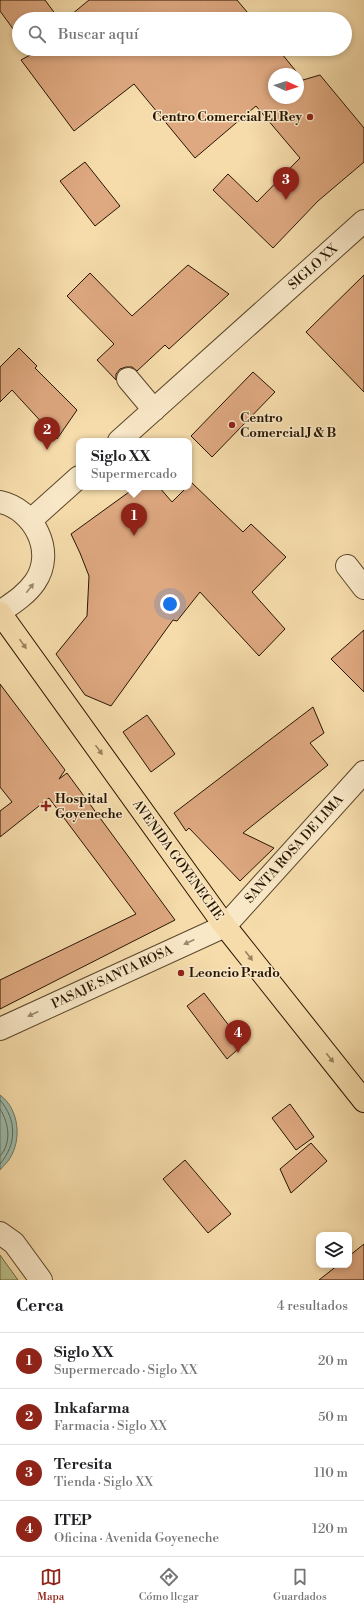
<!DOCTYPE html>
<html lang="es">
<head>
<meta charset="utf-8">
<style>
  body { margin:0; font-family:"Libre Bodoni",serif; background:#f6f6f6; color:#202124 }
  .controls { position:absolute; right:12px; bottom:12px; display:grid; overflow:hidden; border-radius:8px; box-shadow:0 2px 6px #0003 }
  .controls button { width:36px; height:36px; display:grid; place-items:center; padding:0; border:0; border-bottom:1px solid #e0e0e0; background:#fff; color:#202124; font:20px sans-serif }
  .compass { position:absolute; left:268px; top:68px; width:36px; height:36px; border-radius:50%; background:#fff; box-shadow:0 2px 6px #0003; rotate:93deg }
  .you { position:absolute; left:170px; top:604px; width:14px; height:14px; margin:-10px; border:3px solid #fff; border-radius:50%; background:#1a73e8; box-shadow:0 0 0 6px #1a73e833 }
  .badge { display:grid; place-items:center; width:26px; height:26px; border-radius:50%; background:#8f2418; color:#fff; font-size:13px; font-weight:700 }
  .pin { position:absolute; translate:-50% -33px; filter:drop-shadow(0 1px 2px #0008) }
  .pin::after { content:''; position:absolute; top:21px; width:14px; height:12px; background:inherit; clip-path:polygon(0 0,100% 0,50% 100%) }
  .popup { position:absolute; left:76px; top:438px; width:116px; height:52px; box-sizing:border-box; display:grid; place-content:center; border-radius:8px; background:#fff; filter:drop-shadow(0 1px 3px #0005); font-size:13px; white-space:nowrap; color:#757577 }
  .popup b { font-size:15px; color:#202124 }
  .popup::after { content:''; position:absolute; left:50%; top:100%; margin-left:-8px; border:8px solid transparent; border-top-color:#fff }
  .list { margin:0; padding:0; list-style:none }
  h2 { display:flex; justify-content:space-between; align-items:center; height:52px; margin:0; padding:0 16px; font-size:17px }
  h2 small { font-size:13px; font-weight:400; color:#757577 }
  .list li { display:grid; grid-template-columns:26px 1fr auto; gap:12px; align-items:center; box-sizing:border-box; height:56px; padding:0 16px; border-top:1px solid #e0e0e0 }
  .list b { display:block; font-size:15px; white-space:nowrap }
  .list p { margin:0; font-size:13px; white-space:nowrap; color:#757577 }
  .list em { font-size:13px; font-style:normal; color:#757577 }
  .icon { flex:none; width:22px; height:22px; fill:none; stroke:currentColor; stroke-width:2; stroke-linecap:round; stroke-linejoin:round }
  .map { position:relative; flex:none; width:364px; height:1280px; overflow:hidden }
  .search { position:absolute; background:#fff; box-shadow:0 2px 6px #0003; left:12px; right:12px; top:12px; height:44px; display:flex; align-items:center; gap:10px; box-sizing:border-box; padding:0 14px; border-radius:22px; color:#757577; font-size:15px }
  .sheet { height:276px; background:#fff }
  nav { display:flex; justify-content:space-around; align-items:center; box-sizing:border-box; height:56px; border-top:1px solid #e0e0e0; background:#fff; font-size:11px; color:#757577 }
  nav a { display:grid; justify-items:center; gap:2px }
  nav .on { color:#8f2418 }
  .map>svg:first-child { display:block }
</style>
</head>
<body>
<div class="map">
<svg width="364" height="1280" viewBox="0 0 364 1280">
  <rect width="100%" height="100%" fill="#f6dcab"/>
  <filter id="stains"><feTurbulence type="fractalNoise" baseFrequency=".005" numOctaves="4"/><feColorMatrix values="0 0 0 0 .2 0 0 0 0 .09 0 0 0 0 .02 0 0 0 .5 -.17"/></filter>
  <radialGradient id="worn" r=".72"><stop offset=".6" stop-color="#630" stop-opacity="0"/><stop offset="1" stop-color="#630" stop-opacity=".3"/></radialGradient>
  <path fill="#bbc08a" stroke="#716a45" d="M0 1255 18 1280H0Z"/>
  <path fill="#9dbbac" stroke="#6e7967" d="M0 1095C19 1109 22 1139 10 1158 8 1162 3 1166 0 1170Z"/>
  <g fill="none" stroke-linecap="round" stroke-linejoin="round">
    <path stroke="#626856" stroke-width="1" d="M0 1100C17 1120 17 1144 0 1164
      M0 1109C9 1123 12 1143 0 1156"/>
  </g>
  <path fill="#dea880" stroke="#271500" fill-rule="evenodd" d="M0 0H45L59 19H19V37L0 11Z
    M89 0H237L253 19H66Z
    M28 49H278L303 80 320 75 364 128V162L318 201 273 248 213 190 228 174 257 202 300 158 256 106 195 158 134 84 74 131 21 60 32 54ZM274 74H298V98H274Z
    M85 162 120 206 95 226 60 181Z
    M188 265 229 294 169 349 165 345 137 371 132 367H126L120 369 116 374V380L97 360 114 344 67 296 90 273 132 316Z
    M364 275V392L306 332Z
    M19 348 37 366 35 368 77 410 57 439 12 390 0 402V367Z
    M253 372 275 392 212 457 191 436Z
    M191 482 243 532 251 524 286 557 252 592 285 629 259 656 200 592 177 621 173 620 111 706 85 695 56 654 87 616 89 576 80 553 71 534 136 487H159L172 502 187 487H189Z
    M364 630V692L331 659Z
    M0 684 65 770 59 779 67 773 175 920 0 1009V980L136 914 49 798 0 837V811L12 802 0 787Z
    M313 707 324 733 310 743 328 765 243 833 274 848 240 881 189 828 186 831 174 813Z
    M147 715 175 754 151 772 123 732Z
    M204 993 230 1027 245 1043 227 1059 187 1006Z
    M290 1104 314 1137 296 1150 272 1118Z
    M311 1143 327 1161 291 1193 280 1169Z
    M185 1160 231 1214 208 1233 163 1179Z
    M364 1244V1280H319L338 1265H349V1256Z"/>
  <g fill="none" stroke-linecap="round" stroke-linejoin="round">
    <defs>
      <path id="minor" d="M128 379 154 410
        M119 441 364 221
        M0 502C34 509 56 552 35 582 26 595 13 603 0 612
        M31 520 79 477
        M347 566 364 588
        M0 1029 225 926 364 772
        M0 1233 14 1243 41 1280"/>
      <path id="major" d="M0 613 225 926 364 1101"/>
    </defs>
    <use href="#minor" stroke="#5b472b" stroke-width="24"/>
    <use href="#major" stroke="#271500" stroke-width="24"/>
    <use href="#minor" stroke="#f9e8c8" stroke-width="22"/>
    <use href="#major" stroke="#f6dcab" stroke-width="22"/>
  </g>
  <defs><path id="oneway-solid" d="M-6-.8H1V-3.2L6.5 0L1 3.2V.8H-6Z"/></defs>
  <g fill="#9a896e">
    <use href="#oneway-solid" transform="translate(30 588) rotate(-52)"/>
    <use href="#oneway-solid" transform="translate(189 942) rotate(155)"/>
    <use href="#oneway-solid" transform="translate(33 1014) rotate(155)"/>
  </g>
  <g fill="#99825e">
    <use href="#oneway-solid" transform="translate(23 644) rotate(54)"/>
    <use href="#oneway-solid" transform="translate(99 750) rotate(54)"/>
    <use href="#oneway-solid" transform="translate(249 956) rotate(52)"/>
    <use href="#oneway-solid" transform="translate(330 1058) rotate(52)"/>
  </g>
  <g fill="#8f2418" stroke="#f9e8c8" stroke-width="1.5">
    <circle cx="310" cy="117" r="4"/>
    <circle cx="232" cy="425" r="4"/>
    <path d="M44 800h4v4h4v4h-4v4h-4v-4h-4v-4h4z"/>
    <circle cx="181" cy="973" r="4"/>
  </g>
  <g text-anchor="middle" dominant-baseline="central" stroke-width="3" stroke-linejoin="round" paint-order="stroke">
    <g font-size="13" font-weight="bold" fill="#271500" stroke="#f9e8c8" text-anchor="start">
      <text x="302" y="117" text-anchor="end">Centro Comercial El Rey</text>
      <text x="240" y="418">Centro<tspan x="240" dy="15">Comercial J &amp; B</tspan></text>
      <text x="55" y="799">Hospital<tspan x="55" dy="15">Goyeneche</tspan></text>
      <text x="189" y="973">Leoncio Prado</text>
    </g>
    <g font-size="13" fill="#271500" stroke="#f9e8c8">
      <text transform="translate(313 267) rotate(-42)">SIGLO XX</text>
      <text transform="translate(294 849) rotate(-48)">SANTA ROSA DE LIMA</text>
      <text transform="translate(178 860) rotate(54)">AVENIDA GOYENECHE</text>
      <text transform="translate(112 977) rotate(-25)">PASAJE SANTA ROSA</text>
    </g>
  </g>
  <rect width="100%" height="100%" filter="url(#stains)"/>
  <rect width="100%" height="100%" fill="url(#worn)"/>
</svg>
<div class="controls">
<button><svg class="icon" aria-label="layers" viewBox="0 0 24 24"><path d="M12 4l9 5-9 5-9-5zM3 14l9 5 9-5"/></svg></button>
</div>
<svg class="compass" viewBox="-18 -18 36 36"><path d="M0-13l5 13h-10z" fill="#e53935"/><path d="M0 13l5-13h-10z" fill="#757577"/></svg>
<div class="you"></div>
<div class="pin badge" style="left:134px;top:536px">1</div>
<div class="popup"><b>Siglo XX</b>Supermercado</div>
<div class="pin badge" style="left:47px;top:450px">2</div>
<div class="pin badge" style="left:286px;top:200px">3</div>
<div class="pin badge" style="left:238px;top:1053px">4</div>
<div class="search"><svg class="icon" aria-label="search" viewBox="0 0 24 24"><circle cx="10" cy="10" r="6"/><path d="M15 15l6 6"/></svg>Buscar aquí</div>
</div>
<section class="sheet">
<h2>Cerca<small>4 resultados</small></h2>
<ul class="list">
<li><span class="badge">1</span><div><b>Siglo XX</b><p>Supermercado · Siglo XX</p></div><em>20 m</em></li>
<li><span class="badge">2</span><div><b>Inkafarma</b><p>Farmacia · Siglo XX</p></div><em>50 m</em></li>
<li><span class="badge">3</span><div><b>Teresita</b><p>Tienda · Siglo XX</p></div><em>110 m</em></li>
<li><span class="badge">4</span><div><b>ITEP</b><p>Oficina · Avenida Goyeneche</p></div><em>120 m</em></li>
</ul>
</section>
<nav>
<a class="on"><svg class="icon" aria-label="map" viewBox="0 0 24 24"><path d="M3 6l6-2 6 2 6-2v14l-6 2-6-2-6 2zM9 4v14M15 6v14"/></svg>Mapa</a>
<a><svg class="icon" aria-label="directions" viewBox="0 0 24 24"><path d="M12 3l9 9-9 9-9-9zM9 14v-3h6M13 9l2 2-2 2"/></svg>Cómo llegar</a>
<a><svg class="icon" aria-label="saved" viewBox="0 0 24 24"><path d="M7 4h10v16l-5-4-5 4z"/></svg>Guardados</a>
</nav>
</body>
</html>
